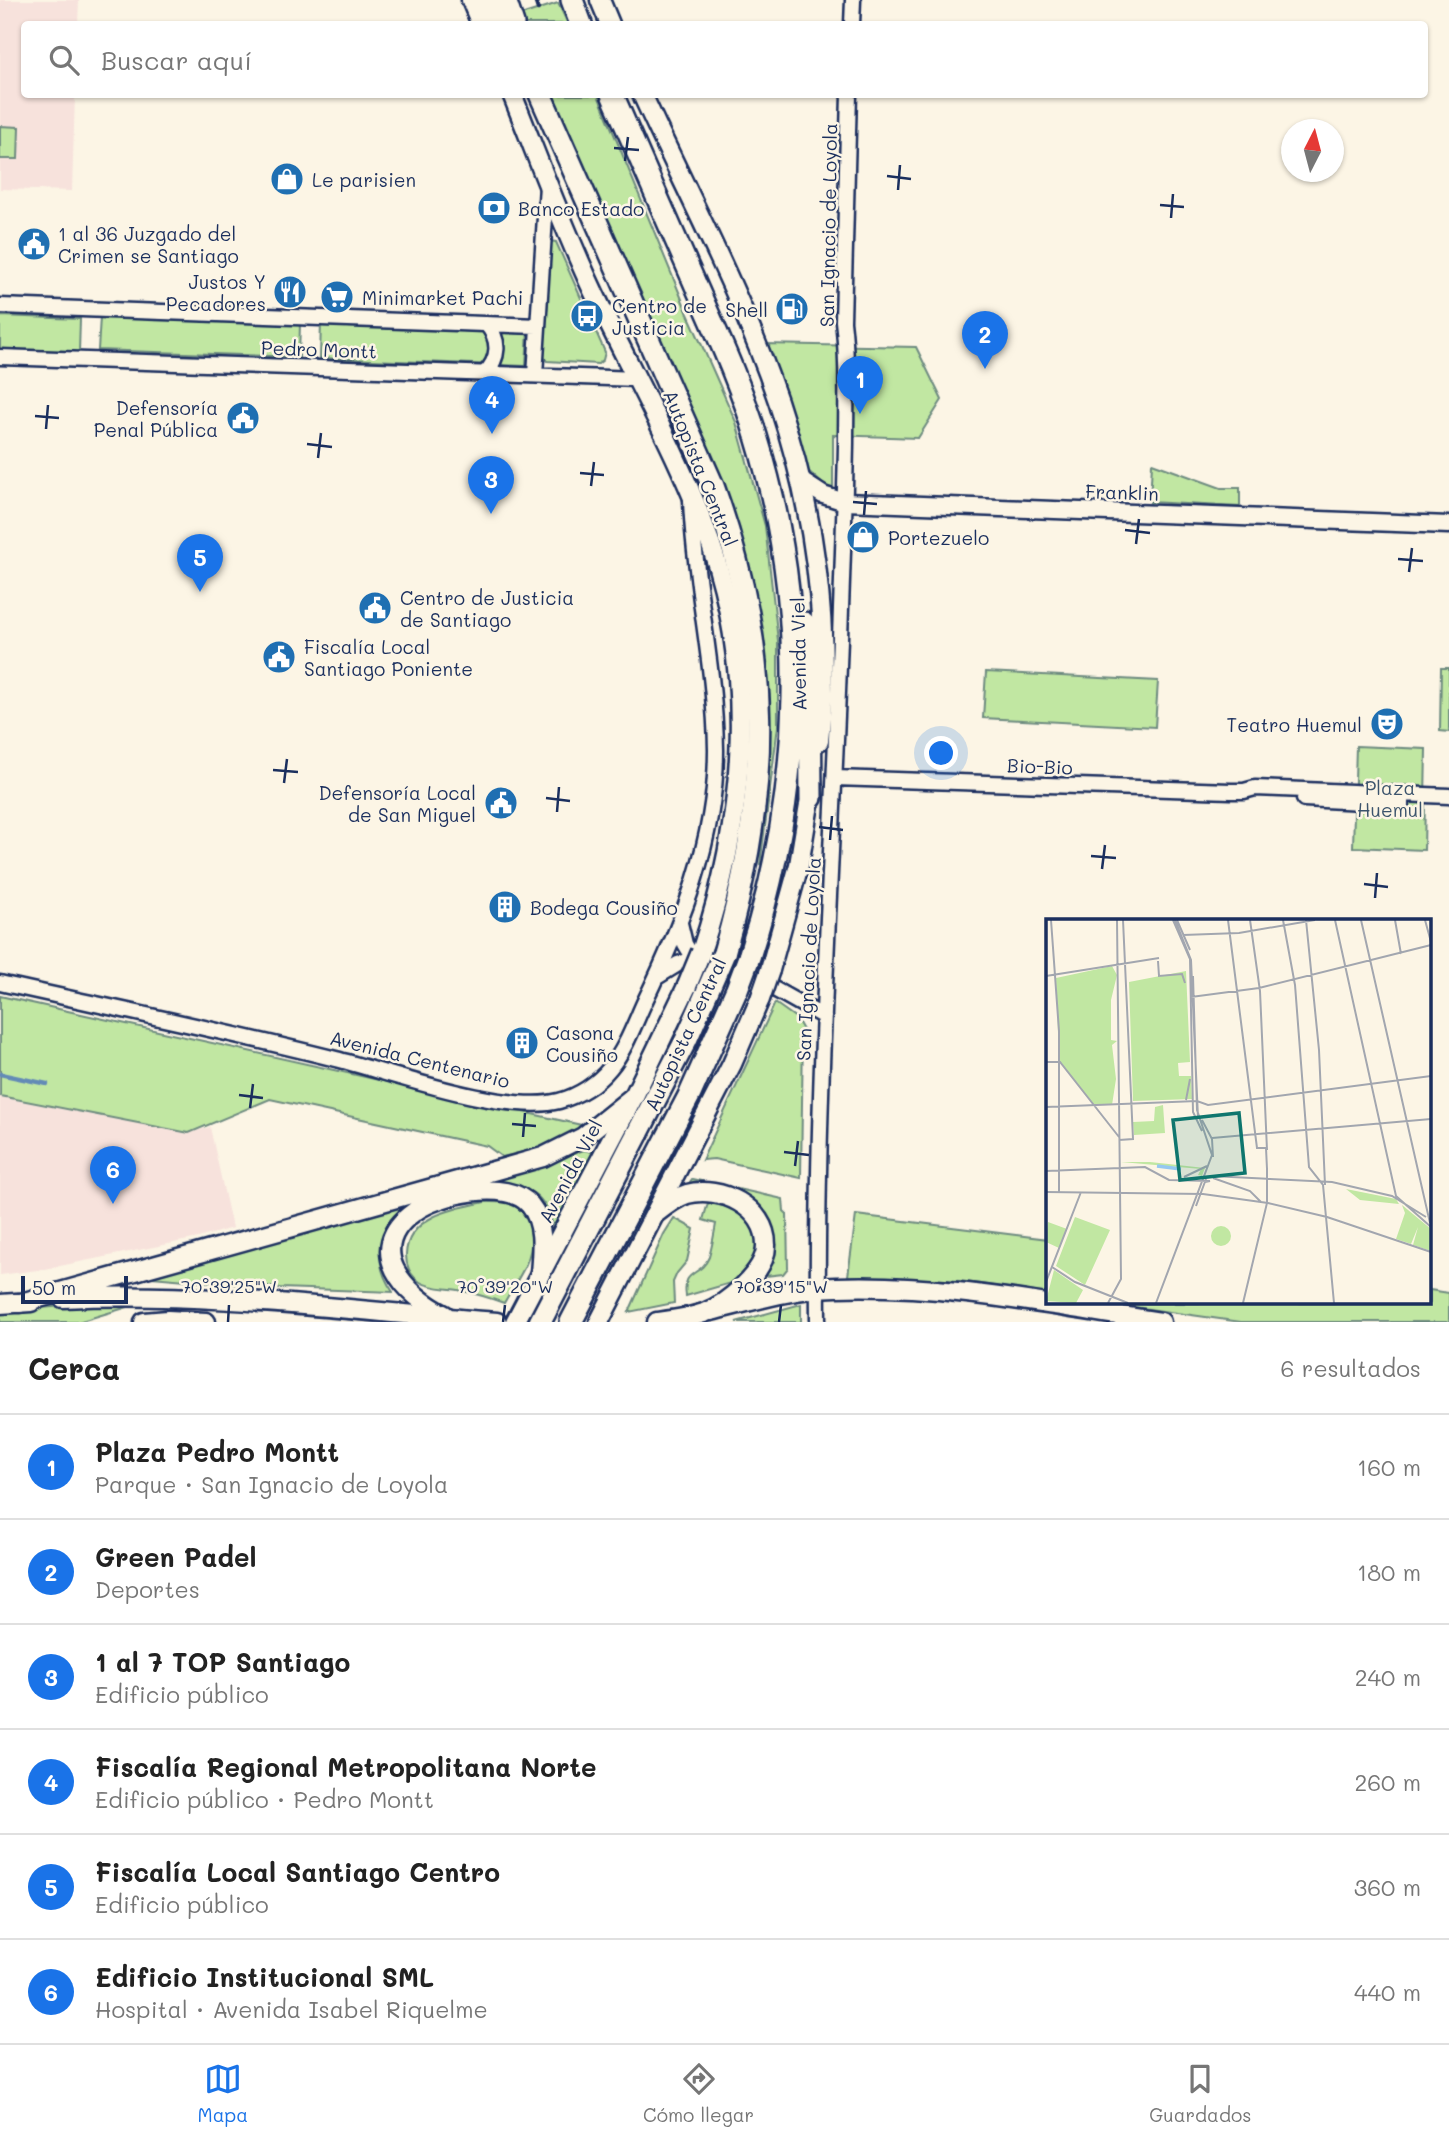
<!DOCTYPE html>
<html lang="es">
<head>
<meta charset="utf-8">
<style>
  body { margin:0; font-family:Mali,sans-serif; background:#f6f6f6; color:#222 }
  .compass { position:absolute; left:1281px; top:119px; width:63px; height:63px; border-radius:50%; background:#fff; box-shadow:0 2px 5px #0004; rotate:6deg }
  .scale { position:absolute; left:21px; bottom:18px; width:107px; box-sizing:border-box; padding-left:7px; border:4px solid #1b2f5e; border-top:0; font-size:19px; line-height:24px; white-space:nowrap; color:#1b2f5e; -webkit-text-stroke:5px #fcf5e5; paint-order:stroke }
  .you { position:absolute; left:942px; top:754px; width:24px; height:24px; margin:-18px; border:5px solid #fff; border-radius:50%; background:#1a73e8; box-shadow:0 0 0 10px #1a73e833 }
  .badge { display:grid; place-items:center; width:46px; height:46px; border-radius:50%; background:#1a73e8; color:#fff; font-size:23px; font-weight:700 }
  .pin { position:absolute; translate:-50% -58px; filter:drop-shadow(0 2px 4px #0008) }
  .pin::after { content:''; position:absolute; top:37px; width:24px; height:21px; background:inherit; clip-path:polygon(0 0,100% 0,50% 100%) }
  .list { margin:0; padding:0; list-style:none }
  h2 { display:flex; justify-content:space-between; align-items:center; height:91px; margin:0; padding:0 28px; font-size:30px }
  h2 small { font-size:23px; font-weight:400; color:#767676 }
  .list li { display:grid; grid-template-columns:46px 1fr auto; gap:21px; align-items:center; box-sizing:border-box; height:105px; padding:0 28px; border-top:2px solid #e0e0e0 }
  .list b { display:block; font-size:26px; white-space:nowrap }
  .list p { margin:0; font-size:23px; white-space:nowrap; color:#767676 }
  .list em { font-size:23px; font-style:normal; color:#767676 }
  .icon { flex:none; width:38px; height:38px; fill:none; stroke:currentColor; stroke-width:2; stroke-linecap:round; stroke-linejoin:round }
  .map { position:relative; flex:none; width:1449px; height:1322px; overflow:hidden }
  .search { position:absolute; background:#fff; box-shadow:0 2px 5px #0004; left:21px; right:21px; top:21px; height:77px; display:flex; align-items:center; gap:18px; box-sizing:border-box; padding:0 24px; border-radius:7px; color:#767676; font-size:26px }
  .sheet { height:721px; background:#fff }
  nav { display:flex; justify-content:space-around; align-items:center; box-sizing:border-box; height:98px; border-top:2px solid #e0e0e0; background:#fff; font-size:19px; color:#767676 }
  nav a { display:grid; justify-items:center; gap:4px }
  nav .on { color:#1a73e8 }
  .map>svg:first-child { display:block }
</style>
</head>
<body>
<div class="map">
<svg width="1449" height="1322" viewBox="0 0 1449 1322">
  <rect width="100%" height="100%" fill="#fcf5e5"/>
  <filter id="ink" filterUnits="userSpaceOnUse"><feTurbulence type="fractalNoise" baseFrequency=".0143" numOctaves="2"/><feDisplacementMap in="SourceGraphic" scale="14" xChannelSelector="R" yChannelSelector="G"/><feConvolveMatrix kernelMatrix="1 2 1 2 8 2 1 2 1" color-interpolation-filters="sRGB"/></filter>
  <g filter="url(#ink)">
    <path fill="#f7e2dc" d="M0 0H79L78 24H24V94L75 95 72 191 0 189Z
      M0 1097 188 1133 210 1127 232 1228 198 1238 45 1269 0 1275Z"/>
    <path fill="#c1e7a2" stroke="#6e8b80" stroke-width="2" d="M558 3 568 24H524L521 15Z
      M552 95H598L688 314 736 422 765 526 778 641V726L760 865 770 760V699L753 581 724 489Z
      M0 126 19 127 18 159H0Z
      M550 241 556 242 605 352 603 360 598 364 547 361 543 356Z
      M0 316 80 319 79 352 0 349Z
      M100 317 300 323 299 357 98 350Z
      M321 322 528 330 526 366 320 358Z
      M764 344 916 347 942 400 918 438 833 435V489L824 485 806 469Z
      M1152 463 1221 488H1240V507L1150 502Z
      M1441 668H1449V732L1440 731Z
      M986 672 1158 681 1155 727 983 718Z
      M1356 746 1426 749 1424 850 1353 847Z
      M0 996 586 1126 555 1145 502 1157 487 1146 270 1099 189 1133 0 1096Z
      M775 1003 796 1018 803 1030 801 1178 714 1159 702 1160Z
      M584 1150 593 1152 554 1232C547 1193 529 1186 493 1182Z
      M692 1179 783 1199 784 1211 787 1214 788 1268 783 1274 765 1276C776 1251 776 1209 746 1197 734 1192 699 1192 684 1190Z
      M414 1202C381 1224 369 1258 393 1292L280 1288 151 1277 153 1275Z
      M485 1202C495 1202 510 1201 518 1207 535 1220 534 1246 526 1264 520 1277 511 1290 504 1303 490 1298 477 1294 463 1291 450 1288 431 1289 420 1282 411 1276 406 1266 406 1255 407 1216 455 1208 485 1202Z
      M708 1203 734 1208 758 1228 762 1249 741 1280 686 1296C682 1268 700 1278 709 1257 712 1247 714 1235 716 1224L703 1220Z
      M856 1215 1048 1239V1294L960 1281 848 1276Z
      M674 1218 694 1229 687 1261 677 1273 673 1282 674 1303 629 1312 664 1234Z
      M1430 1290 1449 1293V1322H1241L1106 1303H1430Z
      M92 1304H138L78 1322H0V1311Z
      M801 1304V1322H736Z"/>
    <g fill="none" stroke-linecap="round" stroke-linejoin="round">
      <path stroke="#648bb6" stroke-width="4.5" d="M0 1074 47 1084"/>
      <defs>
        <path id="tertiary" d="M852 24 853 0
          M0 306 537 326
          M0 357 638 379
          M485 373C499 359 501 340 486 324
          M535 375 547 185
          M835 778 1231 791H1244L1255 788 1449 796
          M1304 799 1402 804
          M680 923 685 944 694 959
          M657 977 678 964 694 959 774 989 824 1017
          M0 983C112 1008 225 1031 336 1059 391 1073 507 1115 559 1101 578 1096 597 1084 610 1068 625 1050 634 1025 644 1003 682 924 716 840 716 750 715 665 694 584 691 500
          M818 1322C816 1094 832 867 840 639 842 574 845 508 846 443 846 402 848 362 843 321L849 94"/>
        <path id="secondary" d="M800 480 823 495 845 502 1449 525"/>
        <path id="primary" d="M471 0 481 24
          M600 0 610 24
          M512 94C539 161 564 230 595 295 634 377 682 460 711 545 756 678 745 821 701 952
          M642 94C688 195 742 295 778 401 814 509 831 627 819 741
          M770 970 799 865 812 786
          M711 1311C752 1301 794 1288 837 1287 945 1283 1054 1306 1161 1322
          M515 1322 634 1096 687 986
          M599 1322 732 1064 760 999"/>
        <path id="trunk" d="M655 1214C665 1206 675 1198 687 1194 720 1185 766 1207 766 1245 767 1271 727 1304 704 1313 689 1318 672 1320 657 1322
          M63 1298C208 1291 353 1311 497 1322
          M21 1303 543 1157 583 1137 634 1096
          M0 1304 31 1302
          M445 1315C405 1295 362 1249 414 1212 438 1194 508 1178 530 1205 545 1223 542 1250 540 1273
          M144 1322 168 1320 206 1322"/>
        <path id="motorway" d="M487 0 492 24
          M505 0 513 24
          M572 0 581 24
          M540 94 713 486C772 649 772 787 724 953
          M612 94C639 156 666 217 693 279 715 330 740 382 756 436 809 608 804 788 749 957
          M804 623 810 673 811 798
          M540 1322 686 1040 707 992
          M571 1322 690 1094 737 989"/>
      </defs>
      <use href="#tertiary" stroke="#1b2f5e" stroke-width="19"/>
      <use href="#secondary" stroke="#1b2f5e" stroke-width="21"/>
      <use href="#primary" stroke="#1b2f5e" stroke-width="23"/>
      <use href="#trunk" stroke="#1b2f5e" stroke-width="23"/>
      <use href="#motorway" stroke="#1b2f5e" stroke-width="26"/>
      <use href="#tertiary" stroke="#fcf5e5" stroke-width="14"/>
      <use href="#secondary" stroke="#fcf5e5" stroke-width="16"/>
      <use href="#primary" stroke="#fcf5e5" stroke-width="18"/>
      <use href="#trunk" stroke="#fcf5e5" stroke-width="18"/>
      <use href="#motorway" stroke="#fcf5e5" stroke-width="21"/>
      <path stroke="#1b2f5e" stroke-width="4.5" d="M535 0 538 9"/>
      <defs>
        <path id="primary-bridge" d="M687 986 701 952
          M760 999 770 970"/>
        <path id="motorway-bridge" d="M737 989 749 957
          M707 992 724 953"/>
      </defs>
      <use href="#primary-bridge" stroke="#1b2f5e" stroke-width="23" stroke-linecap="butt"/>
      <use href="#motorway-bridge" stroke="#1b2f5e" stroke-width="26" stroke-linecap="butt"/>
      <use href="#primary-bridge" stroke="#fcf5e5" stroke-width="18"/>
      <use href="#motorway-bridge" stroke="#fcf5e5" stroke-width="21"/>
    </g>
  </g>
  <path fill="none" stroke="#1b2f5e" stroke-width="2.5" d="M614 148 639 150M625 161 628 137M887 176 911 179M898 190 900 165M1160 205 1184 207M1171 218 1173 194M35 416 59 418M46 429 48 405M307 444 332 447M318 458 321 433M580 473 604 475M591 486 594 462M853 502 877 504M864 515 866 491M1125 530 1150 533M1136 544 1139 519M1398 559 1423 561M1409 572 1412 548M273 770 298 772M284 783 287 759M546 798 570 801M557 812 559 787M819 827 843 830M830 840 832 816M1091 856 1116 858M1102 869 1105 845M1364 884 1388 887M1375 898 1377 873M239 1095 263 1098M250 1108 253 1084M512 1124 536 1126M523 1137 525 1113M784 1152 809 1155M795 1166 798 1141M228 1322 229 1305M503 1322 505 1305M779 1322 781 1305"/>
  <defs>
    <symbol id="shop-disc" viewBox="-11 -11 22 22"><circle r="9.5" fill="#1f6fb2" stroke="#fcf5e5"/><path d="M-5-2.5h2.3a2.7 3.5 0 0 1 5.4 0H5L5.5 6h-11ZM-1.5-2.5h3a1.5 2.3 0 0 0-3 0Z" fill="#fff"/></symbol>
    <symbol id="bank-disc" viewBox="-11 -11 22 22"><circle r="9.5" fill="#1f6fb2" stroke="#fcf5e5"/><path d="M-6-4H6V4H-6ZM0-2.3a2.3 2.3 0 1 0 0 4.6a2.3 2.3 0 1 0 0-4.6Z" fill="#fff"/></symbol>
    <symbol id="civic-disc" viewBox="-11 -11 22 22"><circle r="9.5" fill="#1f6fb2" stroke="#fcf5e5"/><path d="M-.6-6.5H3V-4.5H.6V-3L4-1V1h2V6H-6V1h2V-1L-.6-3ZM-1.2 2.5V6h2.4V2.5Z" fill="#fff"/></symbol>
    <symbol id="restaurant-disc" viewBox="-11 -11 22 22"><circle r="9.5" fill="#1f6fb2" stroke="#fcf5e5"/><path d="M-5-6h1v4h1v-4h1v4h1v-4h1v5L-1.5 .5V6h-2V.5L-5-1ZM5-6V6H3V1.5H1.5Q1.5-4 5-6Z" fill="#fff"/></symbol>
    <symbol id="supermarket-disc" viewBox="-11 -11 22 22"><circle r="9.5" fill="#1f6fb2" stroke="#fcf5e5"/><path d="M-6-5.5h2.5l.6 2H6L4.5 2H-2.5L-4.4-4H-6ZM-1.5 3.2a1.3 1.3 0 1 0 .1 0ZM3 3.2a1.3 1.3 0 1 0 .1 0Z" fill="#fff"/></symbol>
    <symbol id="fuel-disc" viewBox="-11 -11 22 22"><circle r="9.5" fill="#1f6fb2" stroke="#fcf5e5"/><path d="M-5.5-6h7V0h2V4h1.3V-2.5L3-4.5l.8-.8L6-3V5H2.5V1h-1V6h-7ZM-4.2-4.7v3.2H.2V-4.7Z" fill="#fff"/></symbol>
    <symbol id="bus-disc" viewBox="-11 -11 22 22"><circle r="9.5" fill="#1f6fb2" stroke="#fcf5e5"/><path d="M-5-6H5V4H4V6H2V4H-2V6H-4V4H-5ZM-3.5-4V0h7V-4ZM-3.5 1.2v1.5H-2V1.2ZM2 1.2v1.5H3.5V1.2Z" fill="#fff"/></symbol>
    <symbol id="theatre-disc" viewBox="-11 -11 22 22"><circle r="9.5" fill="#1f6fb2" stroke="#fcf5e5"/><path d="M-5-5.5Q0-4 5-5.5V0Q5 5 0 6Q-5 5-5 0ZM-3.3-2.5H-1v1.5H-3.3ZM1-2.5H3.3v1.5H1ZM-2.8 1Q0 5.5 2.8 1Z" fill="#fff"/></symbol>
    <symbol id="building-disc" viewBox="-11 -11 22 22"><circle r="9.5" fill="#1f6fb2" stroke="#fcf5e5"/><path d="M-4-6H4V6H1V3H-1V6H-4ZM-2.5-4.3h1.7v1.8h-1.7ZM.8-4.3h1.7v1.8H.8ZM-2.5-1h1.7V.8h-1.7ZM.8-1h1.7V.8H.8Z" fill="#fff"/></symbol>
  </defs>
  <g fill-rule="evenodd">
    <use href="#shop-disc" x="268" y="160" width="38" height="38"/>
    <use href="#bank-disc" x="475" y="189" width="38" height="38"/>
    <use href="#civic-disc" x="15" y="225" width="38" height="38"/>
    <use href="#restaurant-disc" x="271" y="273" width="38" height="38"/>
    <use href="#supermarket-disc" x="318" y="278" width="38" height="38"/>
    <use href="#fuel-disc" x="773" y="290" width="38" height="38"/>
    <use href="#bus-disc" x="568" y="297" width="38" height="38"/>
    <use href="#civic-disc" x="224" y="399" width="38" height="38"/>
    <use href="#shop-disc" x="844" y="518" width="38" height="38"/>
    <use href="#civic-disc" x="356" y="589" width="38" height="38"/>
    <use href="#civic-disc" x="260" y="638" width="38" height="38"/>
    <use href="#theatre-disc" x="1368" y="705" width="38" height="38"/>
    <use href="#civic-disc" x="482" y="784" width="38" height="38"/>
    <use href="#building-disc" x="486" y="888" width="38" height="38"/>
    <use href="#building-disc" x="503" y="1024" width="38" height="38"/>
  </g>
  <g text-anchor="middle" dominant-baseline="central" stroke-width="5" stroke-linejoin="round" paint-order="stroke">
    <g font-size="19" fill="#1b2f5e" stroke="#fcf5e5" text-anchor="start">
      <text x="312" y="179">Le parisien</text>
      <text x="518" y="208">Banco Estado</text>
      <text x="58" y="233">1 al 36 Juzgado del<tspan x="58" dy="22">Crimen se Santiago</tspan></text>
      <text x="266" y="281" text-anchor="end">Justos Y<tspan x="266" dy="22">Pecadores</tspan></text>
      <text x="362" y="297">Minimarket Pachi</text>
      <text x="612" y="305">Centro de<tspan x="612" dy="22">Justicia</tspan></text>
      <text x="768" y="309" text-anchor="end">Shell</text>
      <text x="218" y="407" text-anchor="end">Defensoría<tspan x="218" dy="22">Penal Pública</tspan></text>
      <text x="888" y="537">Portezuelo</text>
      <text x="400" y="597">Centro de Justicia<tspan x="400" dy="22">de Santiago</tspan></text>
      <text x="304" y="646">Fiscalía Local<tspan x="304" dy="22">Santiago Poniente</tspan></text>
      <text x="1362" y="724" text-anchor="end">Teatro Huemul</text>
      <text x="476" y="792" text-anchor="end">Defensoría Local<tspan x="476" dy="22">de San Miguel</tspan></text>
      <text x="530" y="907">Bodega Cousiño</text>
      <text x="546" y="1032">Casona<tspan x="546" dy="22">Cousiño</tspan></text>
    </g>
    <g font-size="19" fill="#1b2f5e" stroke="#fcf5e5">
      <text transform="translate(828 225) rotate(-89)">San Ignacio de Loyola</text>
      <text transform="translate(319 349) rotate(2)">Pedro Montt</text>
      <text transform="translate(701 468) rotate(68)">Autopista Central</text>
      <text transform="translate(1122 492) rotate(2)">Franklin</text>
      <text transform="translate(798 654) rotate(-91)">Avenida Viel</text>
      <text transform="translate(1040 766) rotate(2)">Bio-Bio</text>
      <text transform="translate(808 959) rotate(-87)">San Ignacio de Loyola</text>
      <text transform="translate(685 1034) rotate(-65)">Autopista Central</text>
      <text transform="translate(420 1059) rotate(14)">Avenida Centenario</text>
      <text transform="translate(570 1171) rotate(-62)">Avenida Viel</text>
    </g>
    <g font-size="19" fill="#3c546c" stroke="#fcf5e5">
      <text x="1390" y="787">Plaza<tspan x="1390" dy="22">Huemul</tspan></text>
    </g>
  </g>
  <g transform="translate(1046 919)">
    <rect width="385" height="385" fill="#fcf5e5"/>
    <path d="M66 47 71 56 65 81V121L71 122 66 126 70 160 66 186H48L13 142 10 59ZM140 52 144 143 132 144 133 157H145L146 180 87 182 83 63ZM117 186 119 214 88 216 87 203 108 202 109 188ZM75 243H104L159 249 156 257 152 256 155 250ZM300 270 350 280 353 285 314 281ZM356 286 385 310V332L367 326 372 308 365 325 350 320 359 294ZM29 298 64 311 39 366 10 347ZM2 303 21 310 13 329 0 323ZM165 317a10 10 0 1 1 20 0a10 10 0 1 1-20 0ZM8 351 37 371 30 384 0 382Z" fill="#c1e7a2"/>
    <path fill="none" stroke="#94c8f1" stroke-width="3.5" d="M111 247 135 250"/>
    <path fill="none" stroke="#a2a6af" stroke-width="2" d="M5 1 13 112V273M127 1 144 40 147 193 156 212M129 1 145 41 152 199M131 1 144 31M182 1 211 229H220L221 250V284L197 384M204 1 214 72 221 231M237 1 249 66 263 248 277 266 288 384M260 1 273 131 279 266M289 1 350 277 385 308M315 1 384 304M349 1 355 35M379 1 385 23M137 16 193 14 269 1M112 42 113 57 136 55 139 64M0 57 113 39M145 78 213 69 385 26M0 143H14L73 218M140 181 144 160M0 188 151 182 162 186 385 157M156 201 166 220 167 238M166 219 385 200M73 221 87 220 77 1M0 252 99 248 123 261 164 262 159 263M165 257 286 263 346 277 380 298M138 258 161 247M167 259 204 272 215 283M0 273 157 275 222 284 281 298 385 333M150 287 160 260M6 348 29 363 82 384M0 363 35 273M62 384 75 360 71 1M110 384 166 236 151 191 147 57"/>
    <path fill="#0f766e" fill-opacity="0.15" stroke="#0f766e" stroke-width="3.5" d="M193 194 199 254 134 261 127 201Z"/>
    <rect width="385" height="385" fill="none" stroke="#1b2f5e" stroke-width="3.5"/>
  </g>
  <g font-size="18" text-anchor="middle" fill="#1b2f5e" stroke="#fcf5e5" stroke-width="5" stroke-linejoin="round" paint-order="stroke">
    <text x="229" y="1293">70°39'25"W</text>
    <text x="505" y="1293">70°39'20"W</text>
    <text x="781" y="1293">70°39'15"W</text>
  </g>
</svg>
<svg class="compass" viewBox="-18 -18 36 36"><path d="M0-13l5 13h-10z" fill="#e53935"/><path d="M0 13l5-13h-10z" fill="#767676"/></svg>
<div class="scale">50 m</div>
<div class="you"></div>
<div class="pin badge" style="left:860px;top:414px">1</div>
<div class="pin badge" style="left:985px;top:369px">2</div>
<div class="pin badge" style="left:491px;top:514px">3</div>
<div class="pin badge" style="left:492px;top:434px">4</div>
<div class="pin badge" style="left:200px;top:592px">5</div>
<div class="pin badge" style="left:113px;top:1204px">6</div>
<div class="search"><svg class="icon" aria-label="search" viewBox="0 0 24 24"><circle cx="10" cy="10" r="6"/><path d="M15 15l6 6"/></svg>Buscar aquí</div>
</div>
<section class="sheet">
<h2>Cerca<small>6 resultados</small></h2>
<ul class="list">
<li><span class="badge">1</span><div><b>Plaza Pedro Montt</b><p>Parque · San Ignacio de Loyola</p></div><em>160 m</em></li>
<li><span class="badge">2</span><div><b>Green Padel</b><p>Deportes</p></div><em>180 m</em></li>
<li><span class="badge">3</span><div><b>1 al 7 TOP Santiago</b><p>Edificio público</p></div><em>240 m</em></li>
<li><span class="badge">4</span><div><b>Fiscalía Regional Metropolitana Norte</b><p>Edificio público · Pedro Montt</p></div><em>260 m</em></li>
<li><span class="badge">5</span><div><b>Fiscalía Local Santiago Centro</b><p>Edificio público</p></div><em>360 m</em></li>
<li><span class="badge">6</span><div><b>Edificio Institucional SML</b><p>Hospital · Avenida Isabel Riquelme</p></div><em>440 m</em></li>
</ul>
</section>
<nav>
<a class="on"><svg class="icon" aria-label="map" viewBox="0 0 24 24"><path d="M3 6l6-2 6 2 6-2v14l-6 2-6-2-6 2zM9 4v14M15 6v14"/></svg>Mapa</a>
<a><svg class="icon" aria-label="directions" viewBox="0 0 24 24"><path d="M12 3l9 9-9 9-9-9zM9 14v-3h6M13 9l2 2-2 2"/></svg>Cómo llegar</a>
<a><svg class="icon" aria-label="saved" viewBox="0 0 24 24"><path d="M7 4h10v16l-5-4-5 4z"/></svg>Guardados</a>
</nav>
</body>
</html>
